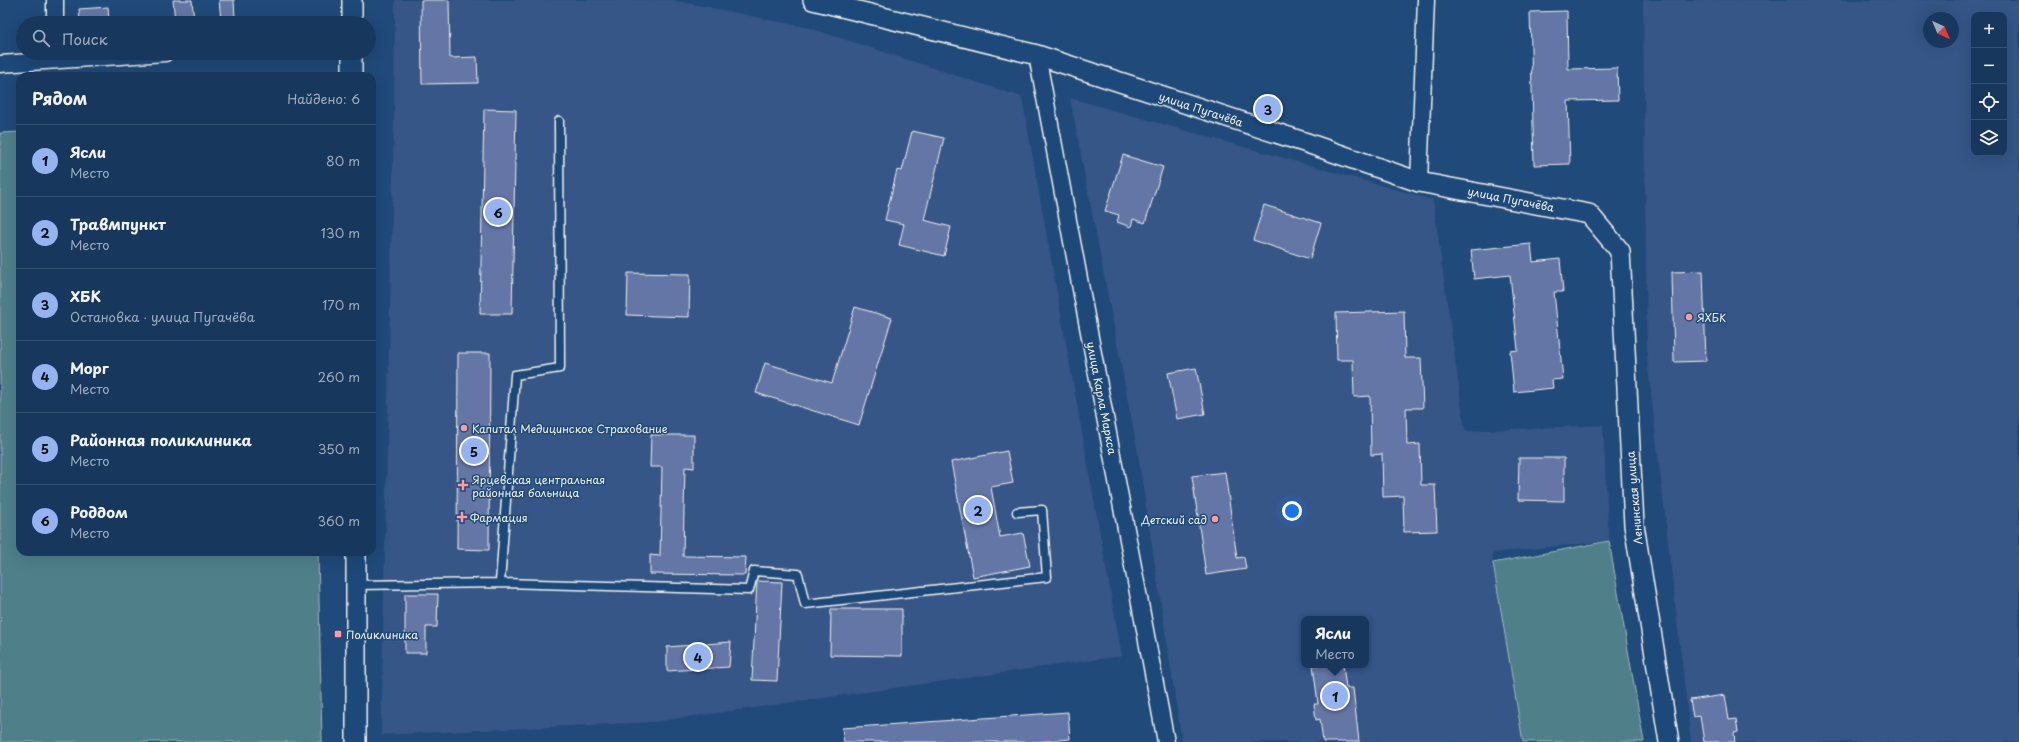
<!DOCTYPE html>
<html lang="ru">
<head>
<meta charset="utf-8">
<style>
  body { margin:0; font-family:"Playpen Sans",sans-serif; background:#203f62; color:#f1f3f6 }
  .controls { position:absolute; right:12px; top:12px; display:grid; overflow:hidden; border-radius:8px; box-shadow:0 4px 16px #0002 }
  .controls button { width:36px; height:36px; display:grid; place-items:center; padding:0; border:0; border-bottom:1px solid #365272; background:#17385c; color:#f1f3f6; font:20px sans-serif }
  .compass { position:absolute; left:1923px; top:12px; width:36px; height:36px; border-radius:50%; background:#17385c; box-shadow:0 4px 16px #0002; rotate:136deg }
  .you { position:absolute; left:1292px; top:511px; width:14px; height:14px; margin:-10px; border:3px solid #fff; border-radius:50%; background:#1a73e8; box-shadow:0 0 0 6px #1a73e833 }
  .badge { display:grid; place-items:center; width:26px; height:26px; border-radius:50%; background:#95b2f1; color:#111; font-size:13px; font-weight:700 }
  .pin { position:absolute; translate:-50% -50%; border:2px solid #fff; box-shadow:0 1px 4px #0006 }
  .popup { position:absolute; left:1301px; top:616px; width:68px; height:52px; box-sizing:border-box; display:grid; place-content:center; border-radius:8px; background:#17385c; filter:drop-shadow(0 1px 3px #0005); font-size:13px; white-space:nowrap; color:#9eacbb }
  .popup b { font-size:15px; color:#f1f3f6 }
  .popup::after { content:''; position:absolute; left:50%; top:100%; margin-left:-8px; border:8px solid transparent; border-top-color:#17385c }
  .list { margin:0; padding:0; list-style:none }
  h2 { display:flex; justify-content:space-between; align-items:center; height:52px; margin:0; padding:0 16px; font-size:17px }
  h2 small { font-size:13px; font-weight:400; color:#9eacbb }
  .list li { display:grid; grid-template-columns:26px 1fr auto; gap:12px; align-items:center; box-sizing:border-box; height:72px; padding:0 16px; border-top:1px solid #365272 }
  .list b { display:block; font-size:15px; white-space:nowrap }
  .list p { margin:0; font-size:13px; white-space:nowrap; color:#9eacbb }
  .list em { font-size:13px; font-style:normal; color:#9eacbb }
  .icon { flex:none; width:22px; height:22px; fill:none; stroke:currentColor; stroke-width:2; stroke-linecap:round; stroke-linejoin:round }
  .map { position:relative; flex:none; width:2019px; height:742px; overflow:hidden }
  .search { position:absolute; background:#17385c; box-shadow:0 4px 16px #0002; left:16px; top:16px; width:360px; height:44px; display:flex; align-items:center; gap:10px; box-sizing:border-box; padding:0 14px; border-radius:22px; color:#9eacbb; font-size:15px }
  .panel { position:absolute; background:#17385c; box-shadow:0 4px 16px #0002; left:16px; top:72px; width:360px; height:484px; border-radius:12px }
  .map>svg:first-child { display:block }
</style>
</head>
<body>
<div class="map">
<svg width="2019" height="742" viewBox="0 0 2019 742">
  <rect width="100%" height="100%" fill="#1f4a7a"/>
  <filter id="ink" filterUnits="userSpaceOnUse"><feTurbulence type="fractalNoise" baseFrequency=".025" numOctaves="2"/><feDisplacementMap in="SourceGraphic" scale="8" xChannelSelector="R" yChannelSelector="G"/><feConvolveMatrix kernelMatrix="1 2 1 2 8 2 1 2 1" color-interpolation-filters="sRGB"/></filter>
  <g filter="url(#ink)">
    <path fill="#345787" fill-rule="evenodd" d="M395 0H673L810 28 1022 97 1122 656 653 722 381 735 394 116Z
      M1643 0H2019V742H1691L1647 359ZM1974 15H2004V153H1974ZM1929 18H1953V42H1929Z
      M1070 98 1433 200 1465 431 1603 425 1609 541 1492 553 1523 742H1182L1137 448ZM1304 619H1366V665H1304Z"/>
    <path fill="#4f808a" stroke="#a2b8b9" d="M20 132V552H318L322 742H0V133Z
      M1609 541 1644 742H1523L1493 563Z"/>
    <path fill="#6476a6" stroke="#f4f1e8" d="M173 0H192L194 21 175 22Z
      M219 0H234L235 18 221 20Z
      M421 0H449L450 58 477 57 478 83 422 84Z
      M108 7 109 20 104 21V23H80L79 9Z
      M1567 11 1568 69 1617 68 1618 100 1568 101 1570 164 1534 165 1530 12Z
      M484 109 516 110 512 314H480Z
      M912 131 944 138 924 220 951 227 944 256 899 245 904 224 885 220 897 170 902 171Z
      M1123 155 1163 167 1145 223 1133 219 1131 227 1117 222 1119 215 1105 211Z
      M1264 205 1321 223 1310 259 1253 240Z
      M1531 244 1533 262 1560 259 1563 292H1554L1563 379 1552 380 1553 388 1514 392 1510 351 1518 350 1510 275 1474 279 1471 250Z
      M1703 271 1706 361 1674 362 1672 272Z
      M628 273 690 274 689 317 627 315Z
      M855 307 892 318 859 425 756 393 765 363 832 383Z
      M1404 311 1405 358H1421L1423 408H1406L1407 445 1420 444 1421 485H1435L1437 531 1404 532 1403 496 1383 497 1382 454 1371 455 1370 396 1354 397 1353 360H1337L1336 313Z
      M458 353H490L489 550 457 549Z
      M1196 368 1205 414 1177 419 1168 373Z
      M651 435H694V468L685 467 683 556 746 557 745 575 650 574V555L660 556 662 467H650Z
      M1007 451 1013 483 991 487 1000 537 1023 533 1030 566 973 577 951 462Z
      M1519 458H1564V501L1518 500Z
      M1225 472 1237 558 1244 557 1246 569 1206 575 1192 476Z
      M757 581 782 582 777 681 752 680Z
      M405 594H438L437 627H426V653H405Z
      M831 609H902V656L830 655Z
      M731 642 729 667 667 671V647Z
      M1313 665H1343L1346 688H1353L1359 742H1323L1320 719 1316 720 1314 704H1318Z
      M1725 695 1729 720 1736 719 1738 732 1734 733 1735 742H1704L1700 716 1693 717 1690 700Z
      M1068 712 1070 739 1035 742H844L842 728Z"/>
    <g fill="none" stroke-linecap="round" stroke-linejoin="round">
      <defs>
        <path id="service" d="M500 583 515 375 560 368 559 121
          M356 585 500 583 749 590 754 571 798 574 805 604 1047 577 1042 510 1017 512"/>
        <path id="minor" d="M55 0V23
          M1037 55 1166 742
          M0 64 165 53
          M1419 182 1426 0"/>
        <path id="tertiary" d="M352 0V23
          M813 0 1037 55 1307 143 1419 182 1589 214 1620 251 1634 525 1669 742
          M352 76V53
          M356 552V742"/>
      </defs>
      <use href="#service" stroke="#f4f1e8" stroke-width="11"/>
      <use href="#minor" stroke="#f4f1e8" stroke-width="19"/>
      <use href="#tertiary" stroke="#f4f1e8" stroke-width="22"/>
      <use href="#service" stroke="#1f4a7a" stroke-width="8"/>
      <use href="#minor" stroke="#1f4a7a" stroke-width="16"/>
      <use href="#tertiary" stroke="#1f4a7a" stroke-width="19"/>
    </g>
  </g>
  <g fill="#ff9aa2" stroke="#1f4a7a" stroke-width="1.5">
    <circle cx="1689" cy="317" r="4"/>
    <circle cx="464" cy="428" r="4"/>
    <path d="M461 479h4v4h4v4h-4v4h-4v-4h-4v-4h4z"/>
    <path d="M460 511h4v4h4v4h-4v4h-4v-4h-4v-4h4z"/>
    <circle cx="1215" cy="519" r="4"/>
    <rect x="334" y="630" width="8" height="8" rx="2"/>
  </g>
  <g text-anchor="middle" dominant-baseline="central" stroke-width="3" stroke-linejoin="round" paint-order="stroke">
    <g font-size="11" fill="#f4f1e8" stroke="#1f4a7a">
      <text transform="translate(1201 109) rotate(18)">улица Пугачёва</text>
      <text transform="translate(1511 199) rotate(11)">улица Пугачёва</text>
      <text transform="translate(1102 398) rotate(79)">улица Карла Маркса</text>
      <text transform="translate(1634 498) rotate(-95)">Ленинская улица</text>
    </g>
    <g font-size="11" fill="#f4f1e8" stroke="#1f4a7a" text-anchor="start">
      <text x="1697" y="317">ЯХБК</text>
      <text x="472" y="428">Капитал Медицинское Страхование</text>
      <text x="472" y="479">Ярцевская центральная<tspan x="472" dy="13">районная больница</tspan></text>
      <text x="470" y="517">Фармация</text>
      <text x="1207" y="519" text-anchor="end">Детский сад</text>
      <text x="346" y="634">Поликлиника</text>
    </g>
  </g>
</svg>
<div class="controls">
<button>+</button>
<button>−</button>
<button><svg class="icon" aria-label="locate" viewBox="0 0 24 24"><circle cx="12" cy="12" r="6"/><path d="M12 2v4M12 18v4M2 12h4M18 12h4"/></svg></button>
<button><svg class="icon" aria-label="layers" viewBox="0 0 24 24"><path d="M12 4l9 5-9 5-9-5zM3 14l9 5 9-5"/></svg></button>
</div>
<svg class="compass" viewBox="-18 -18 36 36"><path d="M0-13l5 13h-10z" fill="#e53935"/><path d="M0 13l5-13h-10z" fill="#9eacbb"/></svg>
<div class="you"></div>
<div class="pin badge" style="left:1335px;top:696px">1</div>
<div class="popup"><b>Ясли</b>Место</div>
<div class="pin badge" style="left:978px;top:510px">2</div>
<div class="pin badge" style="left:1268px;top:109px">3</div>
<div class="pin badge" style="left:698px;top:657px">4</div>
<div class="pin badge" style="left:474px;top:451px">5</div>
<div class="pin badge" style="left:498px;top:212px">6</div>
<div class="search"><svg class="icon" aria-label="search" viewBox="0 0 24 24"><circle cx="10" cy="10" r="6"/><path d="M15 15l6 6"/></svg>Поиск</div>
<section class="panel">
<h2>Рядом<small>Найдено: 6</small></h2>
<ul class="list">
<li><span class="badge">1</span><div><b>Ясли</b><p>Место</p></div><em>80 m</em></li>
<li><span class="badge">2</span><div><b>Травмпункт</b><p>Место</p></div><em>130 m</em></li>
<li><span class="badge">3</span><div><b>ХБК</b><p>Остановка · улица Пугачёва</p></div><em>170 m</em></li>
<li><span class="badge">4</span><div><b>Морг</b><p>Место</p></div><em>260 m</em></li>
<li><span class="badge">5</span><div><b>Районная поликлиника</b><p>Место</p></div><em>350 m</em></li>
<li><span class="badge">6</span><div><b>Роддом</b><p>Место</p></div><em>360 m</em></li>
</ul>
</section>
</div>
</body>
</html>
